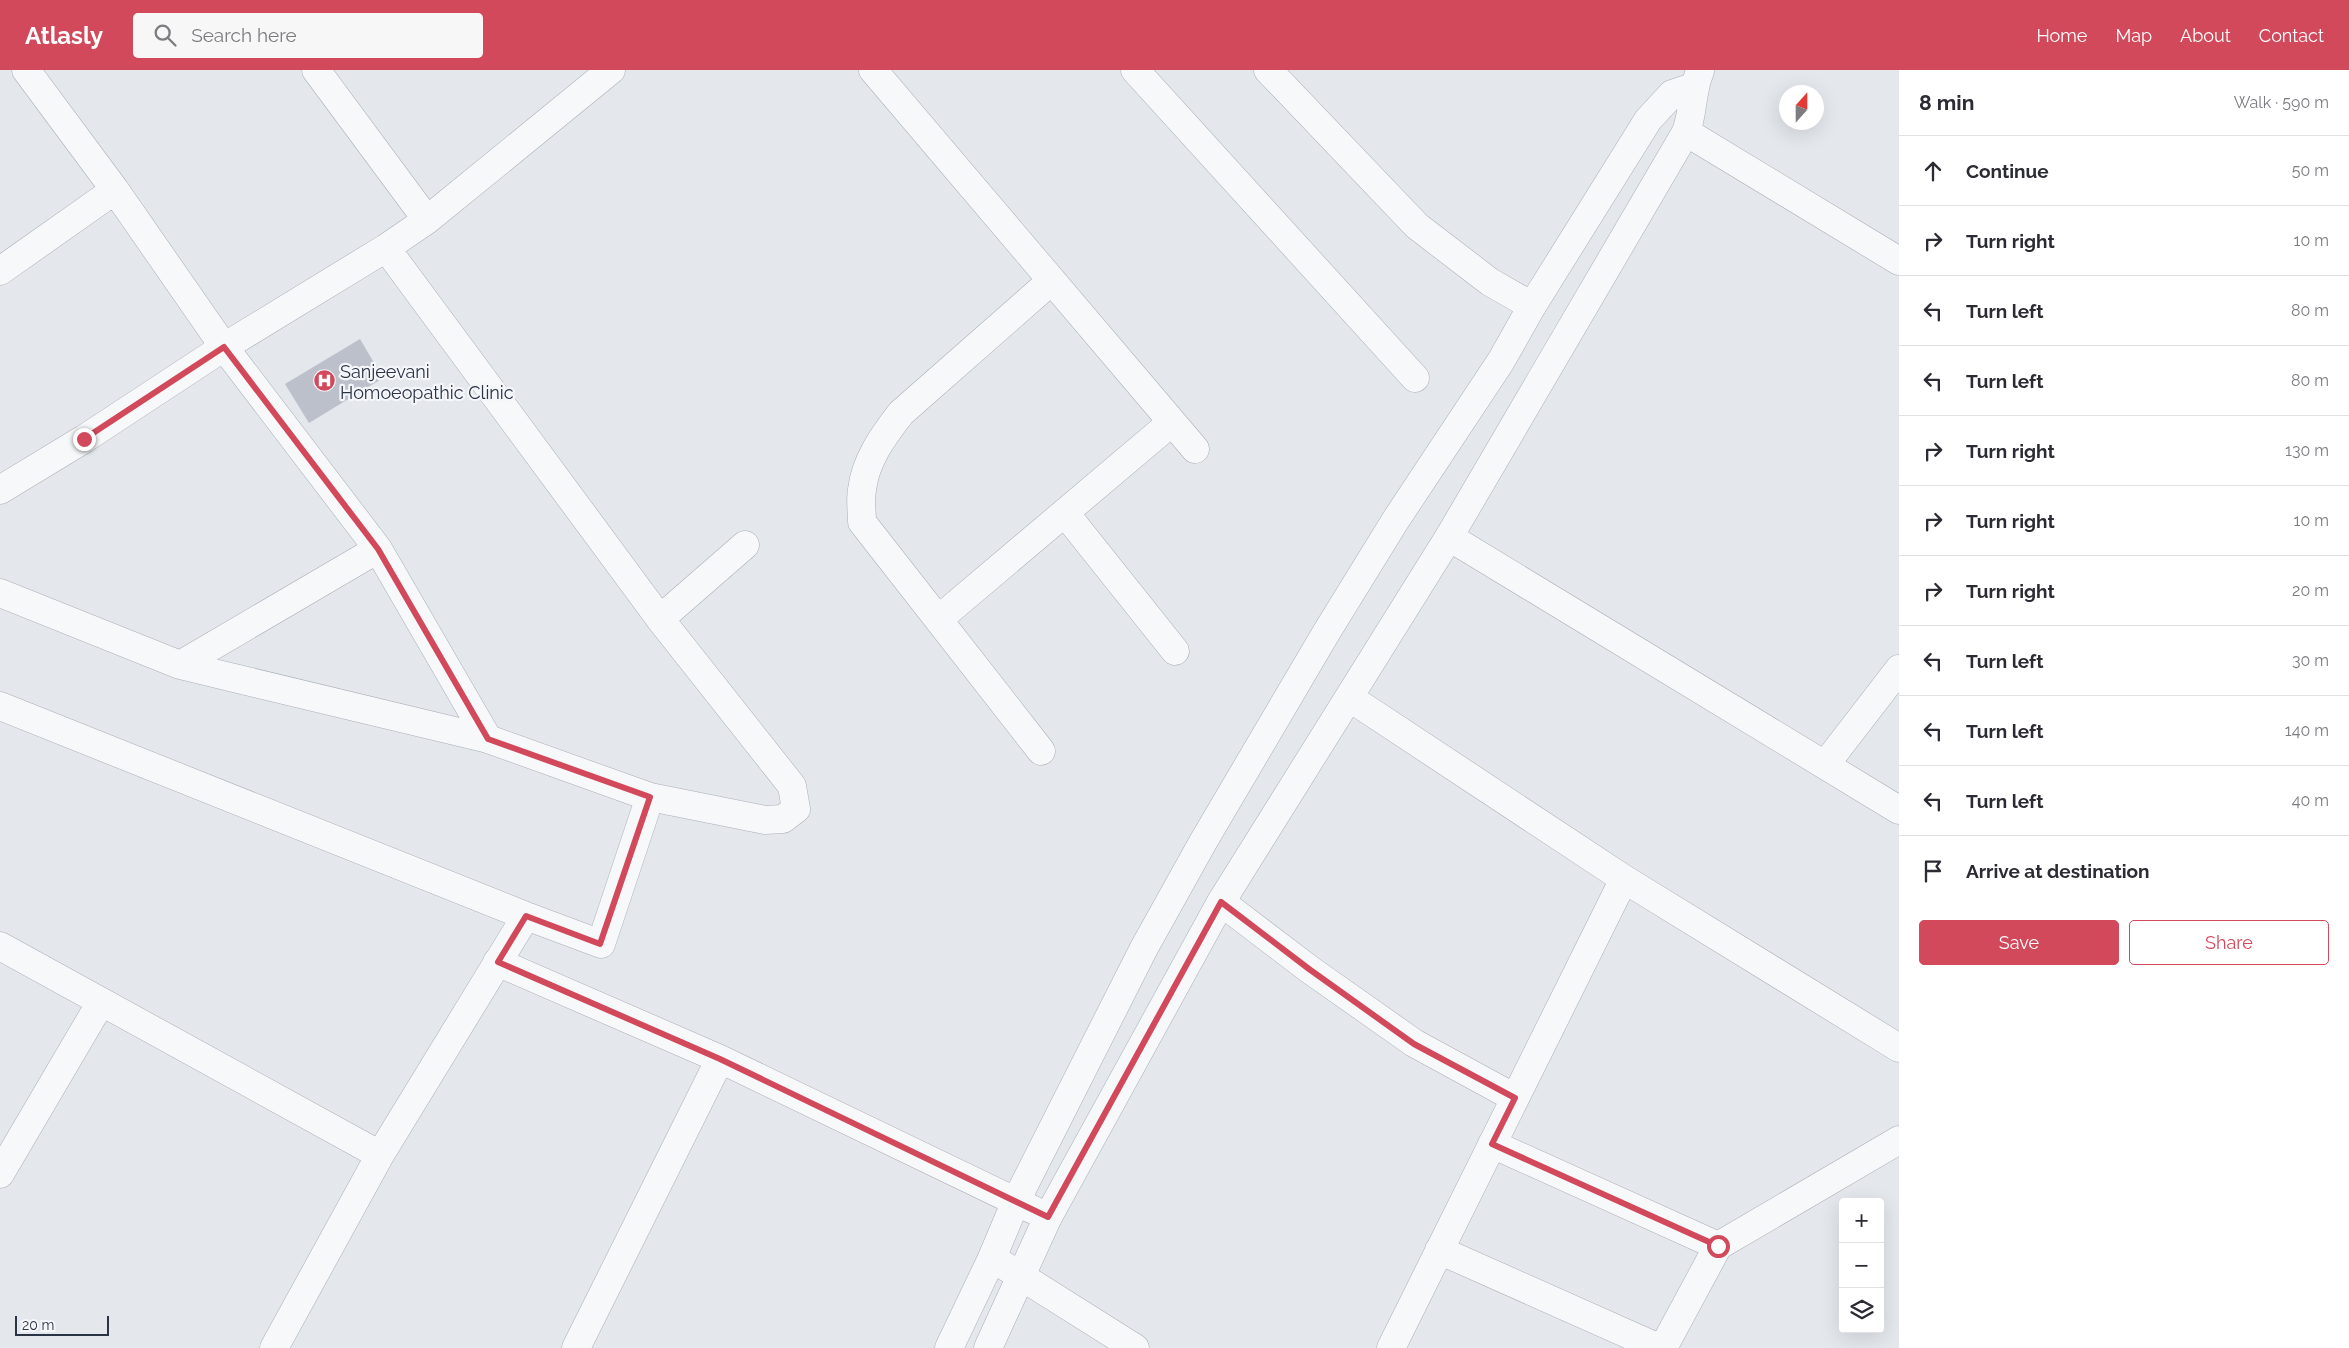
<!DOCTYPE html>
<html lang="en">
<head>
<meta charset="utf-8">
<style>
  body { margin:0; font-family:Raleway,sans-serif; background:#f7f7f7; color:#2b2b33 }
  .controls { position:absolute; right:15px; bottom:15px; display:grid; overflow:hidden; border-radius:5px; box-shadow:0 5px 20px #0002 }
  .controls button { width:45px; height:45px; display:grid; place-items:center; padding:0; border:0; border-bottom:1px solid #e1e1e2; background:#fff; color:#2b2b33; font:25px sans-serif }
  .compass { position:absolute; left:1779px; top:15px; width:45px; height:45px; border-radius:50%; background:#fff; box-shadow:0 5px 20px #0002; rotate:21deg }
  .scale { position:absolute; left:15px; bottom:12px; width:94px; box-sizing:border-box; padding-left:5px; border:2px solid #2b3445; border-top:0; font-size:14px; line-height:18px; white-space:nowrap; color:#2b3445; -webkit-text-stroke:4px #f4f6f9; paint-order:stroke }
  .stop { position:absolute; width:15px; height:15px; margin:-11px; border:4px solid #d1495b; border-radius:50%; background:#fff }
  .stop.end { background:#d1495b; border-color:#fff; box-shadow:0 1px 5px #0008 }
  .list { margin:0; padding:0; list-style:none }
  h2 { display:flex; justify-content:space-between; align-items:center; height:65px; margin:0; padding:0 20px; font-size:21px }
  h2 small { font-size:16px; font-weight:400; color:#7c7c81 }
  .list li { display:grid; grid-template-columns:32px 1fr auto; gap:15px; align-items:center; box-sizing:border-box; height:70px; padding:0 20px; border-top:1px solid #e1e1e2 }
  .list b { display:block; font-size:19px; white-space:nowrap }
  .list em { font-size:16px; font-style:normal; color:#7c7c81 }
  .actions { display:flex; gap:10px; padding:15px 20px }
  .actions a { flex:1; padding:11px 0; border:1px solid #d1495b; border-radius:5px; text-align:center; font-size:18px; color:#d1495b }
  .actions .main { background:#d1495b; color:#fff }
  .icon { flex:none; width:28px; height:28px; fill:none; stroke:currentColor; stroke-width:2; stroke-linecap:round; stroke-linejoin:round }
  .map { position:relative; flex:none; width:1899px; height:1278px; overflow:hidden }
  header { display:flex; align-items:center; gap:30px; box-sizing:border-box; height:70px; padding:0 25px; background:#d1495b; color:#fff }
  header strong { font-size:24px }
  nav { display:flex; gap:28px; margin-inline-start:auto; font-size:18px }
  .search { width:350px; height:45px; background:#f7f7f7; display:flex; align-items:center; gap:12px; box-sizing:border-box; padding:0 18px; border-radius:5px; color:#7c7c81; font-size:19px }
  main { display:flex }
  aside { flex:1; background:#fff }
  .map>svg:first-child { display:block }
</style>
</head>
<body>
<header>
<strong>Atlasly</strong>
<div class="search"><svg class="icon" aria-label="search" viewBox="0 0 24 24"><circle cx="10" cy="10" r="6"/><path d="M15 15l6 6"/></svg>Search here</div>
<nav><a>Home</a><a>Map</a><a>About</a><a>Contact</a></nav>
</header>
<main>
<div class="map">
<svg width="1899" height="1278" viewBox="0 0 1899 1278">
  <rect width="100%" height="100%" fill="#e4e7ec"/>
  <path fill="#bbc0ca" d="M360 269 383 308 309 353 285 314Z"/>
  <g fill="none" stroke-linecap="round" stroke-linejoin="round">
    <defs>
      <path id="minor" d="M26 0 115 120 224 277 378 479 488 669
        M316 0 427 150
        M873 0 1195 379
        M1135 0 1415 308
        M1268 0 1417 156 1490 212 1532 236
        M1686 62 1899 191
        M0 201 115 120
        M0 420 84 369 224 277 386 178 427 150 611 0
        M1065 443 1175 581
        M1449 467 1899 740
        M0 523 180 595 488 669 650 727 765 750 783 749 796 739 792 716 660 549 386 178
        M940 548 1172 352
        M660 549 745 475
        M180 595 378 479
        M1350 628 1624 809 1899 978
        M0 636 526 846 601 874 650 727
        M1041 681 862 452C862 442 860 430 862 420 865 391 883 366 901 343L1051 211
        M1825 695 1899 599
        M1221 832 1309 899 1414 973 1515 1028
        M0 876 380 1085
        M497 892 720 989
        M1492 1074 1718 1176
        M0 1104 101 932
        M1439 1180 1659 1278
        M992 1188 1135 1278
        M274 1278 380 1085 526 846
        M576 1278 720 989 1048 1147
        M1391 1278 1624 809
        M1663 1278 1718 1176 1899 1070"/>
      <path id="tertiary" d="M949 1278 992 1188 1016 1131 1144 878 1203 772 1326 563 1395 451 1501 291 1532 236 1648 50 1672 24 1693 17
        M988 1278 1048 1147 1221 832 1449 467 1686 62C1694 40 1691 23 1700 1"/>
    </defs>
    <use href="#minor" stroke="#a9aeb7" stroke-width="29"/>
    <use href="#tertiary" stroke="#a9aeb7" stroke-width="29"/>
    <use href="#minor" stroke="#f7f8fa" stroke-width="28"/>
    <use href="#tertiary" stroke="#f7f8fa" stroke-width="28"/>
  </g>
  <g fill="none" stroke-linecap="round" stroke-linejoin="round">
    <path stroke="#d1495b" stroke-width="6" d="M84 369 224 277 378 479 488 669 650 727 600 874 526 846 498 892 720 989 1048 1147 1221 832 1309 899 1414 974 1515 1028 1492 1074 1718 1176"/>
  </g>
  <defs>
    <symbol id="hospital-disc" viewBox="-11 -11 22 22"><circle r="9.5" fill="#d1495b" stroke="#f4f6f9"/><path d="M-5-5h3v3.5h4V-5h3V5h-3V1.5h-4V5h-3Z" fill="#fff"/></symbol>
  </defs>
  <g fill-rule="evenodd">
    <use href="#hospital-disc" x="312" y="298" width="25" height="25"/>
  </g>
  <g text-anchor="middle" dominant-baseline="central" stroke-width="4.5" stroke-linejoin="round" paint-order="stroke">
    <g font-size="18" fill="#2b3445" stroke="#f4f6f9" text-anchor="start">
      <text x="340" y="301">Sanjeevani<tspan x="340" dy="21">Homoeopathic Clinic</tspan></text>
    </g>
  </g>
</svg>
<div class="controls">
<button>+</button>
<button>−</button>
<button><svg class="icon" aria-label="layers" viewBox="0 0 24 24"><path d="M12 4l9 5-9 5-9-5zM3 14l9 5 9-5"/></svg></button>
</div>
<svg class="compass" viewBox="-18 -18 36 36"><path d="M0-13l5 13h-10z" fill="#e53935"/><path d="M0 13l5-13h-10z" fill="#7c7c81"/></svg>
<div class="scale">20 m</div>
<div class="stop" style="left:1718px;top:1176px"></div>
<div class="stop end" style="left:84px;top:369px"></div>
</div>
<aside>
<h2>8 min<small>Walk · 590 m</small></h2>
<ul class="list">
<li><svg class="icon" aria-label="ahead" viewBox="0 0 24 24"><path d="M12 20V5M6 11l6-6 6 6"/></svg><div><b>Continue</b></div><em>50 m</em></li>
<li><svg class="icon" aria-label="right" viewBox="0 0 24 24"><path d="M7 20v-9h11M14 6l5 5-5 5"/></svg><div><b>Turn right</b></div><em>10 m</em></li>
<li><svg class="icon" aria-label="left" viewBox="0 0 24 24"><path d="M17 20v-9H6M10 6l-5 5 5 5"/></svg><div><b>Turn left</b></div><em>80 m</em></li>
<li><svg class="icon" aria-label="left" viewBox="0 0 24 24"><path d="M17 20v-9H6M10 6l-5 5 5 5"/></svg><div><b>Turn left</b></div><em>80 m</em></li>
<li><svg class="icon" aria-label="right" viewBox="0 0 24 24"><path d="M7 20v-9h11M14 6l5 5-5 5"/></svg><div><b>Turn right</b></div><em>130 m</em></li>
<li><svg class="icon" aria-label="right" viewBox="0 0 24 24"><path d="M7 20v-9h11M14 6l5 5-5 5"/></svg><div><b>Turn right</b></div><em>10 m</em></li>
<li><svg class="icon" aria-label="right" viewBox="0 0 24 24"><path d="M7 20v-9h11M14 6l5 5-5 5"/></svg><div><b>Turn right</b></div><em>20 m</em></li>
<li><svg class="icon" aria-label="left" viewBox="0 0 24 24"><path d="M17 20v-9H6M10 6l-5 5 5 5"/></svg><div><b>Turn left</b></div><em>30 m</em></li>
<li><svg class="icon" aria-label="left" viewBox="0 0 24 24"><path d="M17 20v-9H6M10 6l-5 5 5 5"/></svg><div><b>Turn left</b></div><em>140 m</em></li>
<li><svg class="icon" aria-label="left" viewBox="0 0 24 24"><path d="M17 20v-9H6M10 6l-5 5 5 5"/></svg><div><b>Turn left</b></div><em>40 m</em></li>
<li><svg class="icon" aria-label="arrive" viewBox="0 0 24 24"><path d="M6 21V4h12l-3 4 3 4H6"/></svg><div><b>Arrive at destination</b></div></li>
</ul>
<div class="actions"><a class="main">Save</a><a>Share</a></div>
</aside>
</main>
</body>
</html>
